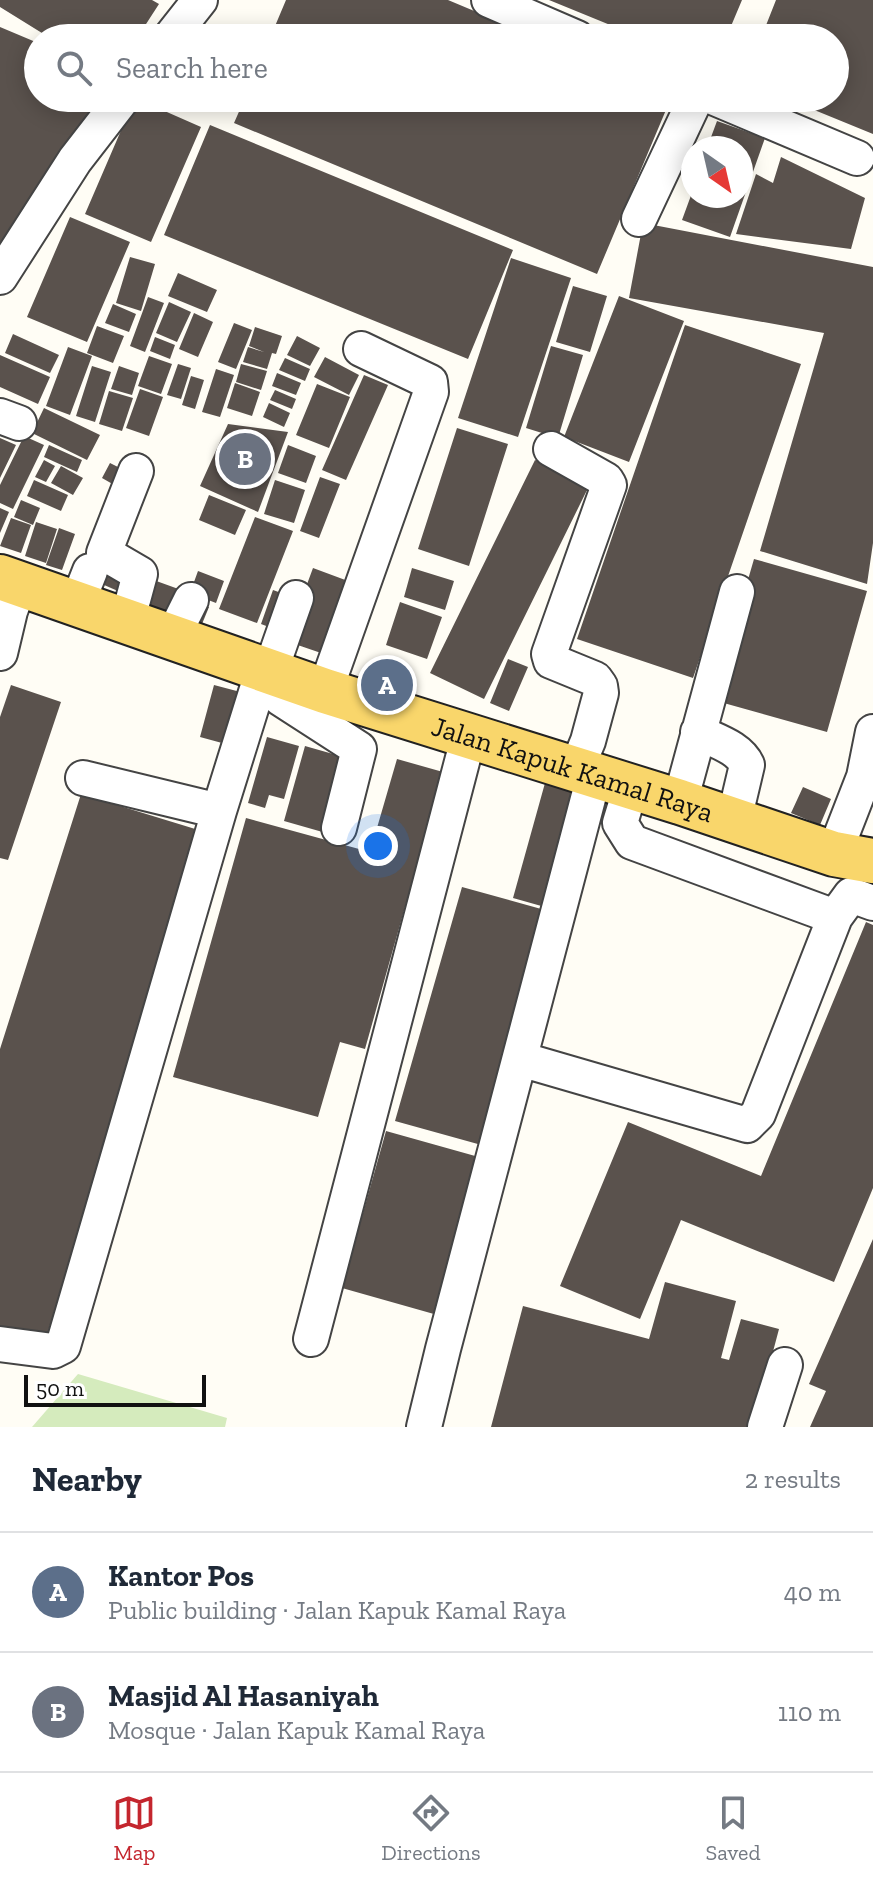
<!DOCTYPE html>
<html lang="en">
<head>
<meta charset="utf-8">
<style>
  body { margin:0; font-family:"Zilla Slab",serif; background:#f6f6f7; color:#1f2937 }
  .compass { position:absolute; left:681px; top:136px; width:72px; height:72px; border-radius:50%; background:#fff; box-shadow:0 4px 20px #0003; rotate:146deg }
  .scale { position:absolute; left:24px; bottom:20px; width:182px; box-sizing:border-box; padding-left:8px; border:4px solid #111; border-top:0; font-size:22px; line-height:28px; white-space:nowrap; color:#111; -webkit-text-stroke:6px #fff; paint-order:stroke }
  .you { position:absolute; left:378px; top:846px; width:28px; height:28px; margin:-20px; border:6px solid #fff; border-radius:50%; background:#1a73e8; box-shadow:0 0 0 12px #1a73e833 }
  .badge { display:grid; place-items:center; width:52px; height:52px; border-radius:50%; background:#c4262e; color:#fff; font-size:26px; font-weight:700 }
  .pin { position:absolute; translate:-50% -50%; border:4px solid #fff; box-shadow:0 2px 8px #0006 }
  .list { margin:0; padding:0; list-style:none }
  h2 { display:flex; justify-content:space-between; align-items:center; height:104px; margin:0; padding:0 32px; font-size:34px }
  h2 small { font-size:26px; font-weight:400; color:#747a83 }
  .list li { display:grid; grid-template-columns:52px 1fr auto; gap:24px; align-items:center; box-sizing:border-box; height:120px; padding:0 32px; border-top:2px solid #e0e1e3 }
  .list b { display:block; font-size:30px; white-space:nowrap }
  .list p { margin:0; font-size:26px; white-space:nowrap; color:#747a83 }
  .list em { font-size:26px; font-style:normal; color:#747a83 }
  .icon { flex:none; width:44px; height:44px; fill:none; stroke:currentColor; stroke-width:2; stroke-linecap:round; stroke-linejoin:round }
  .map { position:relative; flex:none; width:873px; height:1427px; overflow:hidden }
  .search { position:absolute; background:#fff; box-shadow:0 4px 20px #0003; left:24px; right:24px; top:24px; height:88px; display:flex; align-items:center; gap:20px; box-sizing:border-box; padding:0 28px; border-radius:44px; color:#747a83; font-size:30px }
  .sheet { height:344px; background:#fff }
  nav { display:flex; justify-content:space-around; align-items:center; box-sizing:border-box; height:112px; border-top:2px solid #e0e1e3; background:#fff; font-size:22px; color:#747a83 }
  nav a { display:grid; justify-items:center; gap:4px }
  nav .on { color:#c4262e }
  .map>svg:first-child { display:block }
</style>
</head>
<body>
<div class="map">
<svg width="873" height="1427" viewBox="0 0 873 1427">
  <rect width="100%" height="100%" fill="#fffdf5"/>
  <path fill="#d5ebbd" d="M78 1374 227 1418 225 1427H32Z"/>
  <path fill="#5a524d" d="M0 0H152L159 4 137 38H50L0 7Z
    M286 0H448L539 38H270Z
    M549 0H742L726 38H642Z
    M776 0H873V134L785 98H835V38H761Z
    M0 27 38 43V98H101L0 253Z
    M135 98 201 127 151 242 85 214Z
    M245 98H671L597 274 234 123Z
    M717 121 765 138 730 237 682 220 693 190V196H741V148H707Z
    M210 125 513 250 468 359 164 235Z
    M781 157 865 198 851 249 736 234 756 174 773 183Z
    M70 217 130 242 87 342 27 317Z
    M643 223 873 267V543L867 584 760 551 824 333 629 298Z
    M130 257 155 264 141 311 116 303Z
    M511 258 571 278 518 437 458 418Z
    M178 273 217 290 207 312 168 296Z
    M573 286 607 296 590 352 556 342Z
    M619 296 684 321 629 462 564 437Z
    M148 297 164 303 145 352 130 346Z
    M169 302 191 312 177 342 156 333Z
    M113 304 136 314 129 332 105 323Z
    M194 313 213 322 198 357 179 349Z
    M234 323 252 330 236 369 218 362Z
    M685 325 801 364 693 678 577 639Z
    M97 326 124 336 113 363 87 353Z
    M255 327 282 336 276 354 272 353 267 369 243 362 248 347 264 352 249 346Z
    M13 334 59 355 50 373 5 353Z
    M297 336 320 348 310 366 287 355Z
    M155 337 175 345 170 359 150 351Z
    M551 346 583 355 558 438 526 428Z
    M68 347 92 356 70 415 46 406Z
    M0 355 50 377 38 404 0 387Z
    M149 356 172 364 161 394 138 386Z
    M325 357 359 375 349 395 314 377Z
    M285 358 310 369 305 381 279 370Z
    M178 364 191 368 181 399 167 395Z
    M241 364 267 371 261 390 236 382Z
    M92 366 111 372 95 422 76 416Z
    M119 366 139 373 132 395 111 389Z
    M216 369 234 375 220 417 202 412Z
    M277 373 301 383 296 395 272 386Z
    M364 375 388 385 346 480 322 470Z
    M191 376 204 380 195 409 182 405Z
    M235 383 260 392 252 416 227 408Z
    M317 384 350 397 329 448 296 435Z
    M140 389 163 397 149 436 126 428Z
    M275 390 296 399 292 409 270 400Z
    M109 391 133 398 122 431 99 424Z
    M269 403 290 413 284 427 263 417Z
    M44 408 100 435 87 460 32 433Z
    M228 424 288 432 258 512 200 486Z
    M457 428 508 444 469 566 418 549Z
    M24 436 44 445 13 509 0 503V485Z
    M0 438 16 445 0 478Z
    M49 445 82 460 77 472 44 457Z
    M288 445 316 456 306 483 278 473Z
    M44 460 55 466 46 482 35 477Z
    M535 460 589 486 484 699 430 673Z
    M110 463 124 470 116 486 102 478Z
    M61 466 83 478 73 495 51 483Z
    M320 477 340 484 319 538 300 531Z
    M34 480 68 495 61 511 27 496Z
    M275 480 305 490 294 523 264 514Z
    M209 495 246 510 235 535 199 520Z
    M21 500 40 508 33 525 14 517Z
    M0 508 9 512 0 533Z
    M255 517 293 531 257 623 219 609Z
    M11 518 31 525 21 553 0 546Z
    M36 522 57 529 46 563 25 556Z
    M59 528 75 534 62 570 46 565Z
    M754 559 867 591 827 732 713 700Z
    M103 561 135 574 127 595 95 581Z
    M313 568 348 581 321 653 286 641Z
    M412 568 454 581 445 610 404 597Z
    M198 571 224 581 216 603 190 593Z
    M148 578 184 591 174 616 138 603Z
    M273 590 295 598 282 632 261 624Z
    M191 600 209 607 202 624 184 617Z
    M400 602 442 617 427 659 386 645Z
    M508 659 528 667 509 711 490 703Z
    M377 669 404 678 396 702 369 693Z
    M11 685 61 702 8 860 0 858V717Z
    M214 685 248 694 233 746 200 737Z
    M267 737 299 746 284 799 269 795 265 808 248 803Z
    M305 746 347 758 326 833 284 821Z
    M397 759 443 772 365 1049 340 1042 318 1117 173 1077 246 818 370 852Z
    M545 783 584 794 552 909 513 898Z
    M803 787 831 799 820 825 791 813Z
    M81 794 205 832 45 1341 0 1328V1049Z
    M462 887 552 912 485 1146 395 1121Z
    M866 922 873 925V1188L834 1282 681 1220 640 1319 560 1286 628 1122 761 1176Z
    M386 1131 493 1161 448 1318 342 1288Z
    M873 1239V1427H810L826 1391 809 1384Z
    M665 1282 736 1301 721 1358 729 1360 741 1319 779 1329 753 1427H491L523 1306 649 1339Z"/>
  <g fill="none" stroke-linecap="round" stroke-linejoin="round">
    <defs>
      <path id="minor" d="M489 0 577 38
        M170 38 200 0
        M715 98 857 158
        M639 219 696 98
        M0 277 75 160 123 98
        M0 416 19 423
        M551 449 606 480 609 485 549 654 551 661 595 679 600 686 601 693 588 741 576 770
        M77 604 90 571
        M127 622 140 574 104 553 136 471
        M172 638 191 600
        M0 653 10 611 20 584
        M270 672 296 598
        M283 678 280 698 359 749 339 828
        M325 691 431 392 430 382 361 349
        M698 732C715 741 739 747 747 765L734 820
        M83 778 219 811
        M631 787 620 823 632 842 835 917
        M680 802 737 592
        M834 854 864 777 873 732
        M520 1059 747 1125 758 1114 835 917 851 895 873 903
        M311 1339 469 735
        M0 1344 53 1351 63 1346 219 811 263 670
        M424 1427 443 1349 594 776
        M765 1427 785 1365"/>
      <g id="major">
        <path id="s1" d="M0 577 325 691 680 802 834 854 873 861"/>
      </g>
    </defs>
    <use href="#minor" stroke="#444" stroke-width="38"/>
    <use href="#major" stroke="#222" stroke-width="48"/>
    <use href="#minor" stroke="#fff" stroke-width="34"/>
    <use href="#major" stroke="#f9d66b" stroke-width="44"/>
  </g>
  <g text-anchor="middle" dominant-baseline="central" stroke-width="8" stroke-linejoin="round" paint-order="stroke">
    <g font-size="28" fill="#111" stroke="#fff">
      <text stroke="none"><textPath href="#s1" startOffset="604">Jalan Kapuk Kamal Raya</textPath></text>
    </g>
  </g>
</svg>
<svg class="compass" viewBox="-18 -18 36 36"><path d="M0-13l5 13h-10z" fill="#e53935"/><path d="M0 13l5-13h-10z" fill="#747a83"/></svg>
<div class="scale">50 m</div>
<div class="you"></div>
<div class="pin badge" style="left:387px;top:685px;background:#5c6f8a">A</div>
<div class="pin badge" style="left:245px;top:459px;background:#6b7280">B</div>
<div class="search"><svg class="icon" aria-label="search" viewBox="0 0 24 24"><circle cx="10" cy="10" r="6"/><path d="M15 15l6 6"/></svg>Search here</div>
</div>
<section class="sheet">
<h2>Nearby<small>2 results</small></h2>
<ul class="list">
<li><span class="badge" style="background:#5c6f8a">A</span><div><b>Kantor Pos</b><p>Public building · Jalan Kapuk Kamal Raya</p></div><em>40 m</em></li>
<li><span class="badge" style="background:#6b7280">B</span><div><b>Masjid Al Hasaniyah</b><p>Mosque · Jalan Kapuk Kamal Raya</p></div><em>110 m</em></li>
</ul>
</section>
<nav>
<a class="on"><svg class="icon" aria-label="map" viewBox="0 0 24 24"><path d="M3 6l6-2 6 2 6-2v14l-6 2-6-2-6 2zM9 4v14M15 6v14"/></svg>Map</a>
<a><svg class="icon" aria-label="directions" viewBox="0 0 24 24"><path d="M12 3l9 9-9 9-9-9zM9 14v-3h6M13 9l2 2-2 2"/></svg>Directions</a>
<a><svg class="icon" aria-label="saved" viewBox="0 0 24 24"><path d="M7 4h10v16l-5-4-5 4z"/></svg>Saved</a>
</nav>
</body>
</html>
